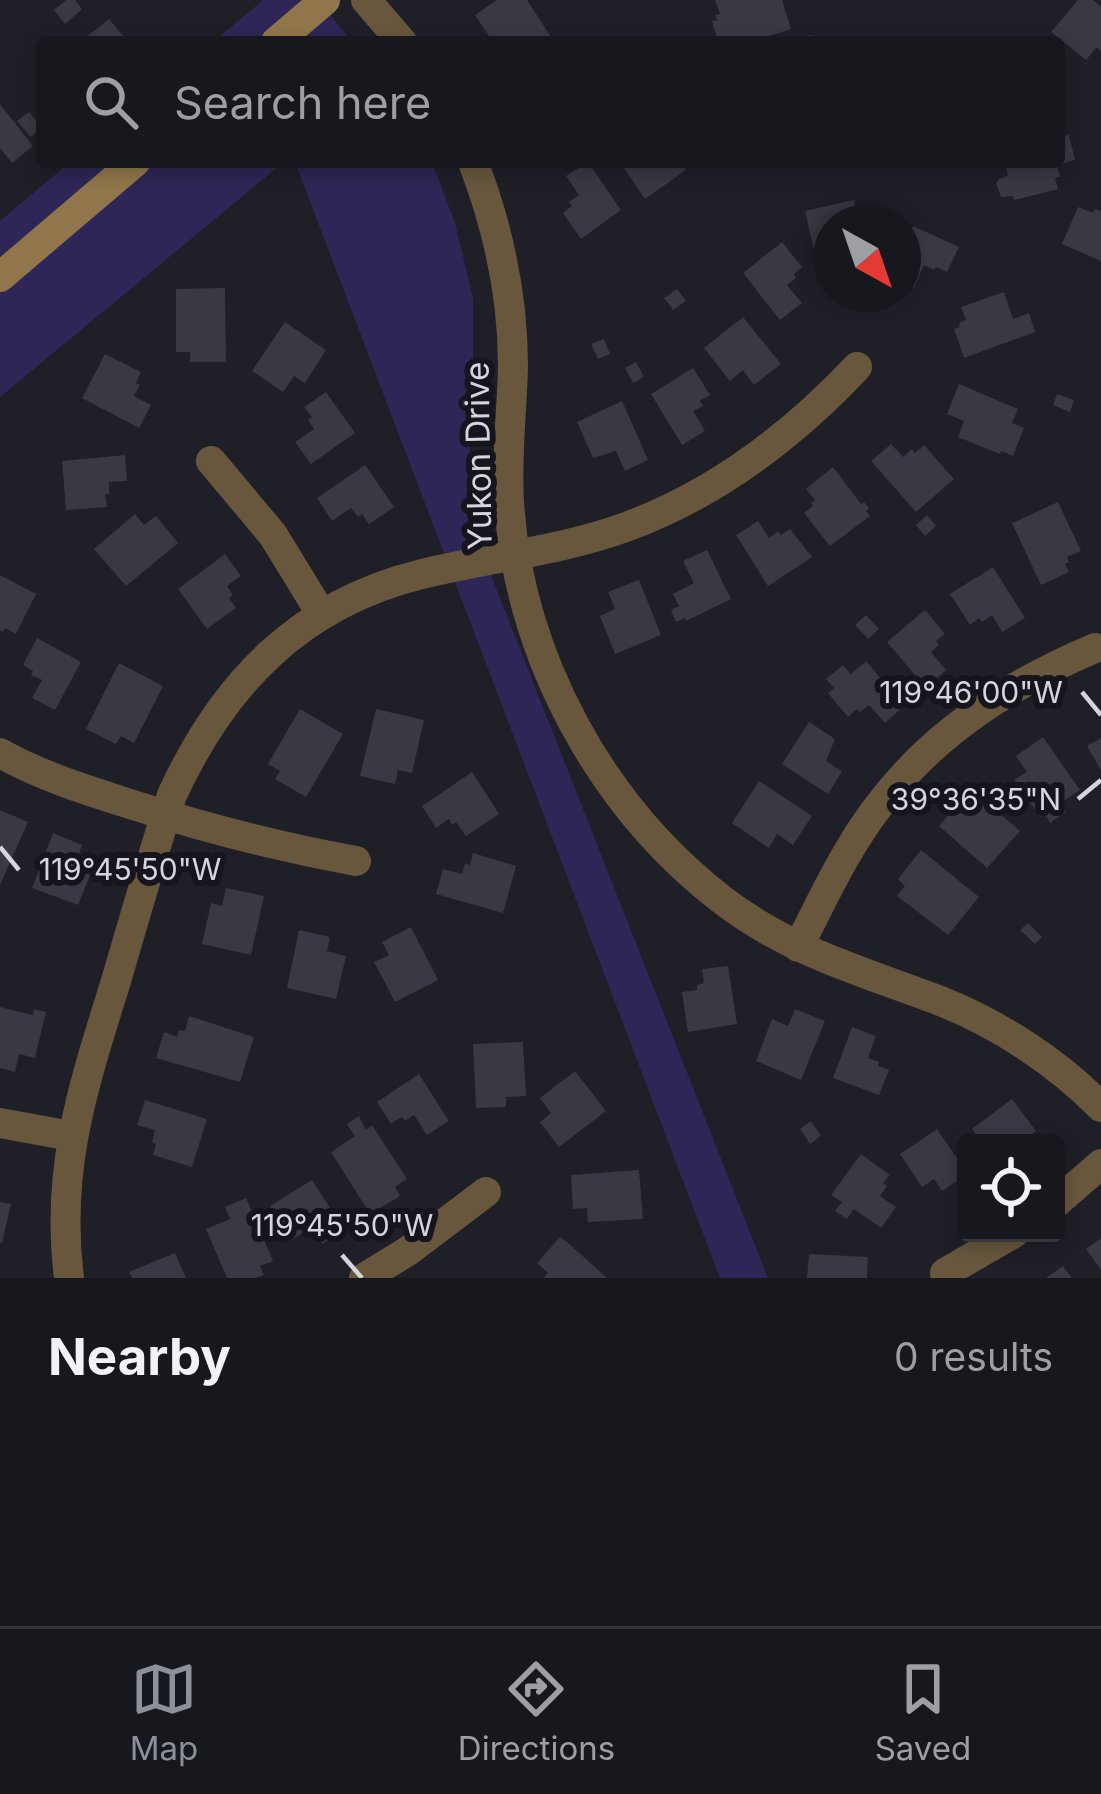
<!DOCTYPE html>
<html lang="en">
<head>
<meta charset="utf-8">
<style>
  body { margin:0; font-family:Inter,sans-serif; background:#24242b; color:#f1f3f6 }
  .controls { position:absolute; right:36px; bottom:36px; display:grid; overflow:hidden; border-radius:12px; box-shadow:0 6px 18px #0003 }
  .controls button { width:108px; height:108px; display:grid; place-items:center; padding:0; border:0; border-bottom:3px solid #36363c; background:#17171e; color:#f1f3f6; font:60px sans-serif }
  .compass { position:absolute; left:813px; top:204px; width:108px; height:108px; border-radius:50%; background:#17171e; box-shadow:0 6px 18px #0003; rotate:140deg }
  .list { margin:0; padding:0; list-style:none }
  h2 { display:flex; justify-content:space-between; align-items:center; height:156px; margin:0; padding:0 48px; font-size:51px }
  h2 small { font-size:39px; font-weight:400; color:#9e9fa4 }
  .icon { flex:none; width:66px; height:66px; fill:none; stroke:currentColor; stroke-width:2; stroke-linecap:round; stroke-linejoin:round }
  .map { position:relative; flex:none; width:1101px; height:1278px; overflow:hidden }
  .search { position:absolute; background:#17171e; box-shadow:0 6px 18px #0003; left:36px; right:36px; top:36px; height:132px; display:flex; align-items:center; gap:30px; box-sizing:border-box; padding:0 42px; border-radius:12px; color:#9e9fa4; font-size:45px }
  .sheet { height:348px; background:#17171e }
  nav { display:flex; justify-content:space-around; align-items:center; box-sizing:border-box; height:168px; border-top:3px solid #36363c; background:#17171e; font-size:33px; color:#9e9fa4 }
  nav a { display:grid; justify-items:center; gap:6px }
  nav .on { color:#8c9099 }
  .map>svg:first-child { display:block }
</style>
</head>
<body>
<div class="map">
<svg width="1101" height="1278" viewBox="0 0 1101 1278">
  <rect width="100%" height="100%" fill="#1f1f28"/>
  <path fill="#2e2656" d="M263 0H318L352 42H213Z
    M70 162H284L0 397V221Z
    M295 162H431L433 165 455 223 473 298V385L466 512 768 1278H720Z"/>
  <path fill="#393843" d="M66 0H75L82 9 65 24 54 10Z
    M497 0H527L553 40 493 42 475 15Z
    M715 0H782L791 29 751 42H718L712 21 717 20 715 15 720 14Z
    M1078 0H1093L1101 7V51L1097 47 1086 60 1051 32Z
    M109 19 128 42H80Z
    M809 35 837 40V42H808Z
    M0 104 33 146 12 163 0 148Z
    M29 112 42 127 31 137 17 121Z
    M1069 135 1075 160 1059 164V137Z
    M588 162 621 210 581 239 563 213 572 206 569 202 579 195 566 176Z
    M620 162H681L686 170 645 199Z
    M1005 162H1056L1060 177 1055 178 1058 189 1014 200 1013 196 1001 197 996 183 999 179 1008 176Z
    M854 200 859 222H831L829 265 825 247 814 250 805 211Z
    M1078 207 1093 213 1095 209 1101 211V261L1062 244Z
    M913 226 959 247 947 272 936 267 934 270 924 265 914 287 903 281V248Z
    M782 242 802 267 794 274 796 278 787 285 802 303 780 320 743 273Z
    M225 288 226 362H190V352H176V289Z
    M677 289 686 301 673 310 664 298Z
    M1004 292 1013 319 1029 313 1035 332 964 358 954 329 960 327 959 323 966 320 961 307Z
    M743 317 781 364 754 385 743 370 730 381 704 348Z
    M285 322 326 350 305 383 294 376 283 392 252 371Z
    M604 339 610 354 598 359 591 344Z
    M105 354 141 372 136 383 140 385 134 396 151 405 139 428 82 398Z
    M636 362 644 377 633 383 625 368Z
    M693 368 710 395 700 401 703 406 693 411 705 431 682 445 651 394Z
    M959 384 1018 409 1012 423 1024 428 1013 456 1001 451 1000 454 958 437 964 421 947 414Z
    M326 392 355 433 311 464 295 442 314 429 308 420 312 417 304 407Z
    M1057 394 1074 400 1070 412 1053 405Z
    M622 401 648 460 625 471 616 451 593 458 577 422Z
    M891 444 903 457 912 449 915 453 924 445 954 479 916 512 871 461Z
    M125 455 127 481 109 482V494H105L107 507 66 510 62 461Z
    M365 465 394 507 369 524 362 514 358 517 351 508 332 521 317 498Z
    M833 467 861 504 864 502 869 508 866 511 870 516 830 546 804 513 813 506 811 503 815 500 806 489Z
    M1058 502 1081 551 1067 557 1069 562 1065 564 1069 572 1041 585 1012 523Z
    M135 514 144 525 156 516 178 543 126 586 94 549Z
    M927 515 936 526 925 536 916 525Z
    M758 521 769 538 778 531 781 535 790 529 812 557 768 586 736 535Z
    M707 550 731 599 686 621 685 618 676 622 671 610 679 606 673 594 694 583 683 561Z
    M225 554 241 576 227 586 233 595 229 598 236 608 207 629 178 589Z
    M993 567 1025 618 1002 632 992 615 982 622 979 618 970 625 950 594Z
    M0 575 36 594 16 634 5 628 3 632 0 630Z
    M639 580 661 635 615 654 600 616 615 609 608 592Z
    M925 610 945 634 936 641 939 645 931 652 946 670 926 688 887 642Z
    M866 615 879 629 868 639 855 625Z
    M37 638 81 662 55 710 32 698 42 680 31 675 33 671 23 665Z
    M866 661 904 706 885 723 869 705 860 712 857 709 848 717 828 693 834 688 826 679 843 665 851 674Z
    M119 663 163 686 134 743 121 736 116 744 86 729Z
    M300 709 343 734 306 797 275 779 280 771 268 764Z
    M376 709 424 720 412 773 398 770 395 784 360 776Z
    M809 722 835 739 826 761 842 771 828 794 782 764Z
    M1043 737 1080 790 1059 804 1066 812 1050 823 1045 814 1040 817 1014 780 1027 772 1016 756Z
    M1101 738V770L1087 746Z
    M472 772 499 814 466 836 456 822 452 825 449 819 436 828 422 806Z
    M759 781 812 816 793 845 777 834 769 848 732 823Z
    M961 801 975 814 986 802 1020 831 987 868 939 826Z
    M0 810 28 822 0 885Z
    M53 833 82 845 78 857 95 863 78 905 32 888Z
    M921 850 979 897 948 935 897 896 905 886 898 879Z
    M473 853 516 866 503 913 436 894 443 869 462 874 465 863 470 865Z
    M226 888 264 896 251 955 202 944 211 903 222 906Z
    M1028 923 1042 937 1035 944 1020 930Z
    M411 927 438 980 395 1002 374 962 389 955 382 942Z
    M299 930 330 937 327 951 346 956 336 999 287 988Z
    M728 966 737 1024 688 1032 682 992 697 990V985L704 983 702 969Z
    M0 1007 33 1015 34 1009 46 1012 35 1058 19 1054 15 1072 0 1068Z
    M795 1009 825 1021 801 1080 756 1061 772 1019 788 1026Z
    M189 1016 254 1037 240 1082 156 1058 164 1032 177 1037 179 1030 185 1031Z
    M852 1027 876 1036 868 1058 879 1062 878 1066 889 1070 879 1095 833 1078Z
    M523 1042 526 1096 506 1097V1107L476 1108 473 1044Z
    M575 1071 606 1111 559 1147 540 1122 551 1113 540 1098Z
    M419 1074 449 1121 427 1135 414 1115 405 1121 402 1117 391 1124 377 1102Z
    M1012 1099 1036 1131 1023 1141 1024 1143H982L972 1129Z
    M145 1100 207 1119 192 1167 153 1155 156 1144 152 1142 155 1130 137 1125Z
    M359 1116 366 1130 372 1125 407 1179 395 1187 400 1196 370 1214 331 1152 355 1136 347 1124Z
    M811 1121 821 1136 810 1144 800 1129Z
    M937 1129 966 1171V1175L942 1191 934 1179 922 1187 900 1154Z
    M861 1154 890 1175 883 1183 887 1186 880 1196 896 1207 881 1228 854 1209 847 1219 835 1211 842 1202 831 1195Z
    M639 1170 643 1219 588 1222 587 1208 573 1209 571 1175Z
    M312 1180 344 1230 322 1244 315 1232 309 1236 306 1231 291 1240 270 1206Z
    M246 1198 273 1261 260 1266 264 1275 256 1278H227L206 1229 230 1219 225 1207Z
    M0 1202 11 1204 2 1243H0Z
    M560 1237 566 1241 607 1278H543L548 1273 537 1263Z
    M1101 1238V1270L1086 1249Z
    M175 1253 186 1278H132L129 1272Z
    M809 1254 868 1257 867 1278H807Z
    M1063 1266 1072 1278H1046Z"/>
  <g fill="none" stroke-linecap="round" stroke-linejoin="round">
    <path stroke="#68573d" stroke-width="30" d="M366 0 402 42
      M473 162C498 227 513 296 513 366 512 412 506 457 509 502 519 656 600 805 721 899 789 952 865 972 943 1002 1000 1025 1058 1063 1101 1107
      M211 461 273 535 322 615
      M0 753C41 776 86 790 130 804 205 828 279 847 356 861
      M798 947C814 917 828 886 845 857 903 754 989 693 1095 648
      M0 1123 71 1136
      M1056 1203 1101 1164
      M945 1273 1014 1233
      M69 1278C55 1168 84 1084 116 981 134 919 152 857 172 795 223 684 299 604 422 574 490 557 560 551 626 527 716 494 792 436 857 367
      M364 1278 408 1251 486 1192"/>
    <path stroke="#91764b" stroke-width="30" d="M276 42 325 0
      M0 277 135 162"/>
  </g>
  <path fill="none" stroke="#d5d5db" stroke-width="4.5" d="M1082 692 1101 715M1078 799 1101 780M0 847 19 870M342 1255 362 1278"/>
  <g text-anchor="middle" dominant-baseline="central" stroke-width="12" stroke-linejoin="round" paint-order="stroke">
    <g font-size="33" fill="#d5d5db" stroke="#16151e">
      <text transform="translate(478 456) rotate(-91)">Yukon Drive</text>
    </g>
  </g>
  <g font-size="30" text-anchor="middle" fill="#d5d5db" stroke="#16151e" stroke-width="12" stroke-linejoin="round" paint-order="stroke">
    <text x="971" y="703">119°46'00"W</text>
    <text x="976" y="810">39°36'35"N</text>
    <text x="130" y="880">119°45'50"W</text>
    <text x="342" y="1236">119°45'50"W</text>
  </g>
</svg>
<div class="controls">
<button><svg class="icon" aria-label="locate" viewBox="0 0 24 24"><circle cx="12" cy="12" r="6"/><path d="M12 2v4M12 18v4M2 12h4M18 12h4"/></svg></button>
</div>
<svg class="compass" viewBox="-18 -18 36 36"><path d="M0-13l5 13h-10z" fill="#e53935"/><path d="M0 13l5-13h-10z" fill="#9e9fa4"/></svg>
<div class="search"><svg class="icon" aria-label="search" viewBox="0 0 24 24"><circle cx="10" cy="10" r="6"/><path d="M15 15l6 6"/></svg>Search here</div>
</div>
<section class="sheet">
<h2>Nearby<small>0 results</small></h2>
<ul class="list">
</ul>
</section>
<nav>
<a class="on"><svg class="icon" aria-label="map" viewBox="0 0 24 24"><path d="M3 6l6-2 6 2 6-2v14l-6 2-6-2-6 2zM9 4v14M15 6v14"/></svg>Map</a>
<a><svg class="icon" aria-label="directions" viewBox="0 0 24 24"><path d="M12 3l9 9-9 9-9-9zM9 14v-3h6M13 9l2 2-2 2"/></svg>Directions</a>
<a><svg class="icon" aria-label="saved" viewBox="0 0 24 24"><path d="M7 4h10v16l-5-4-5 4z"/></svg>Saved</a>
</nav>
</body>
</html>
